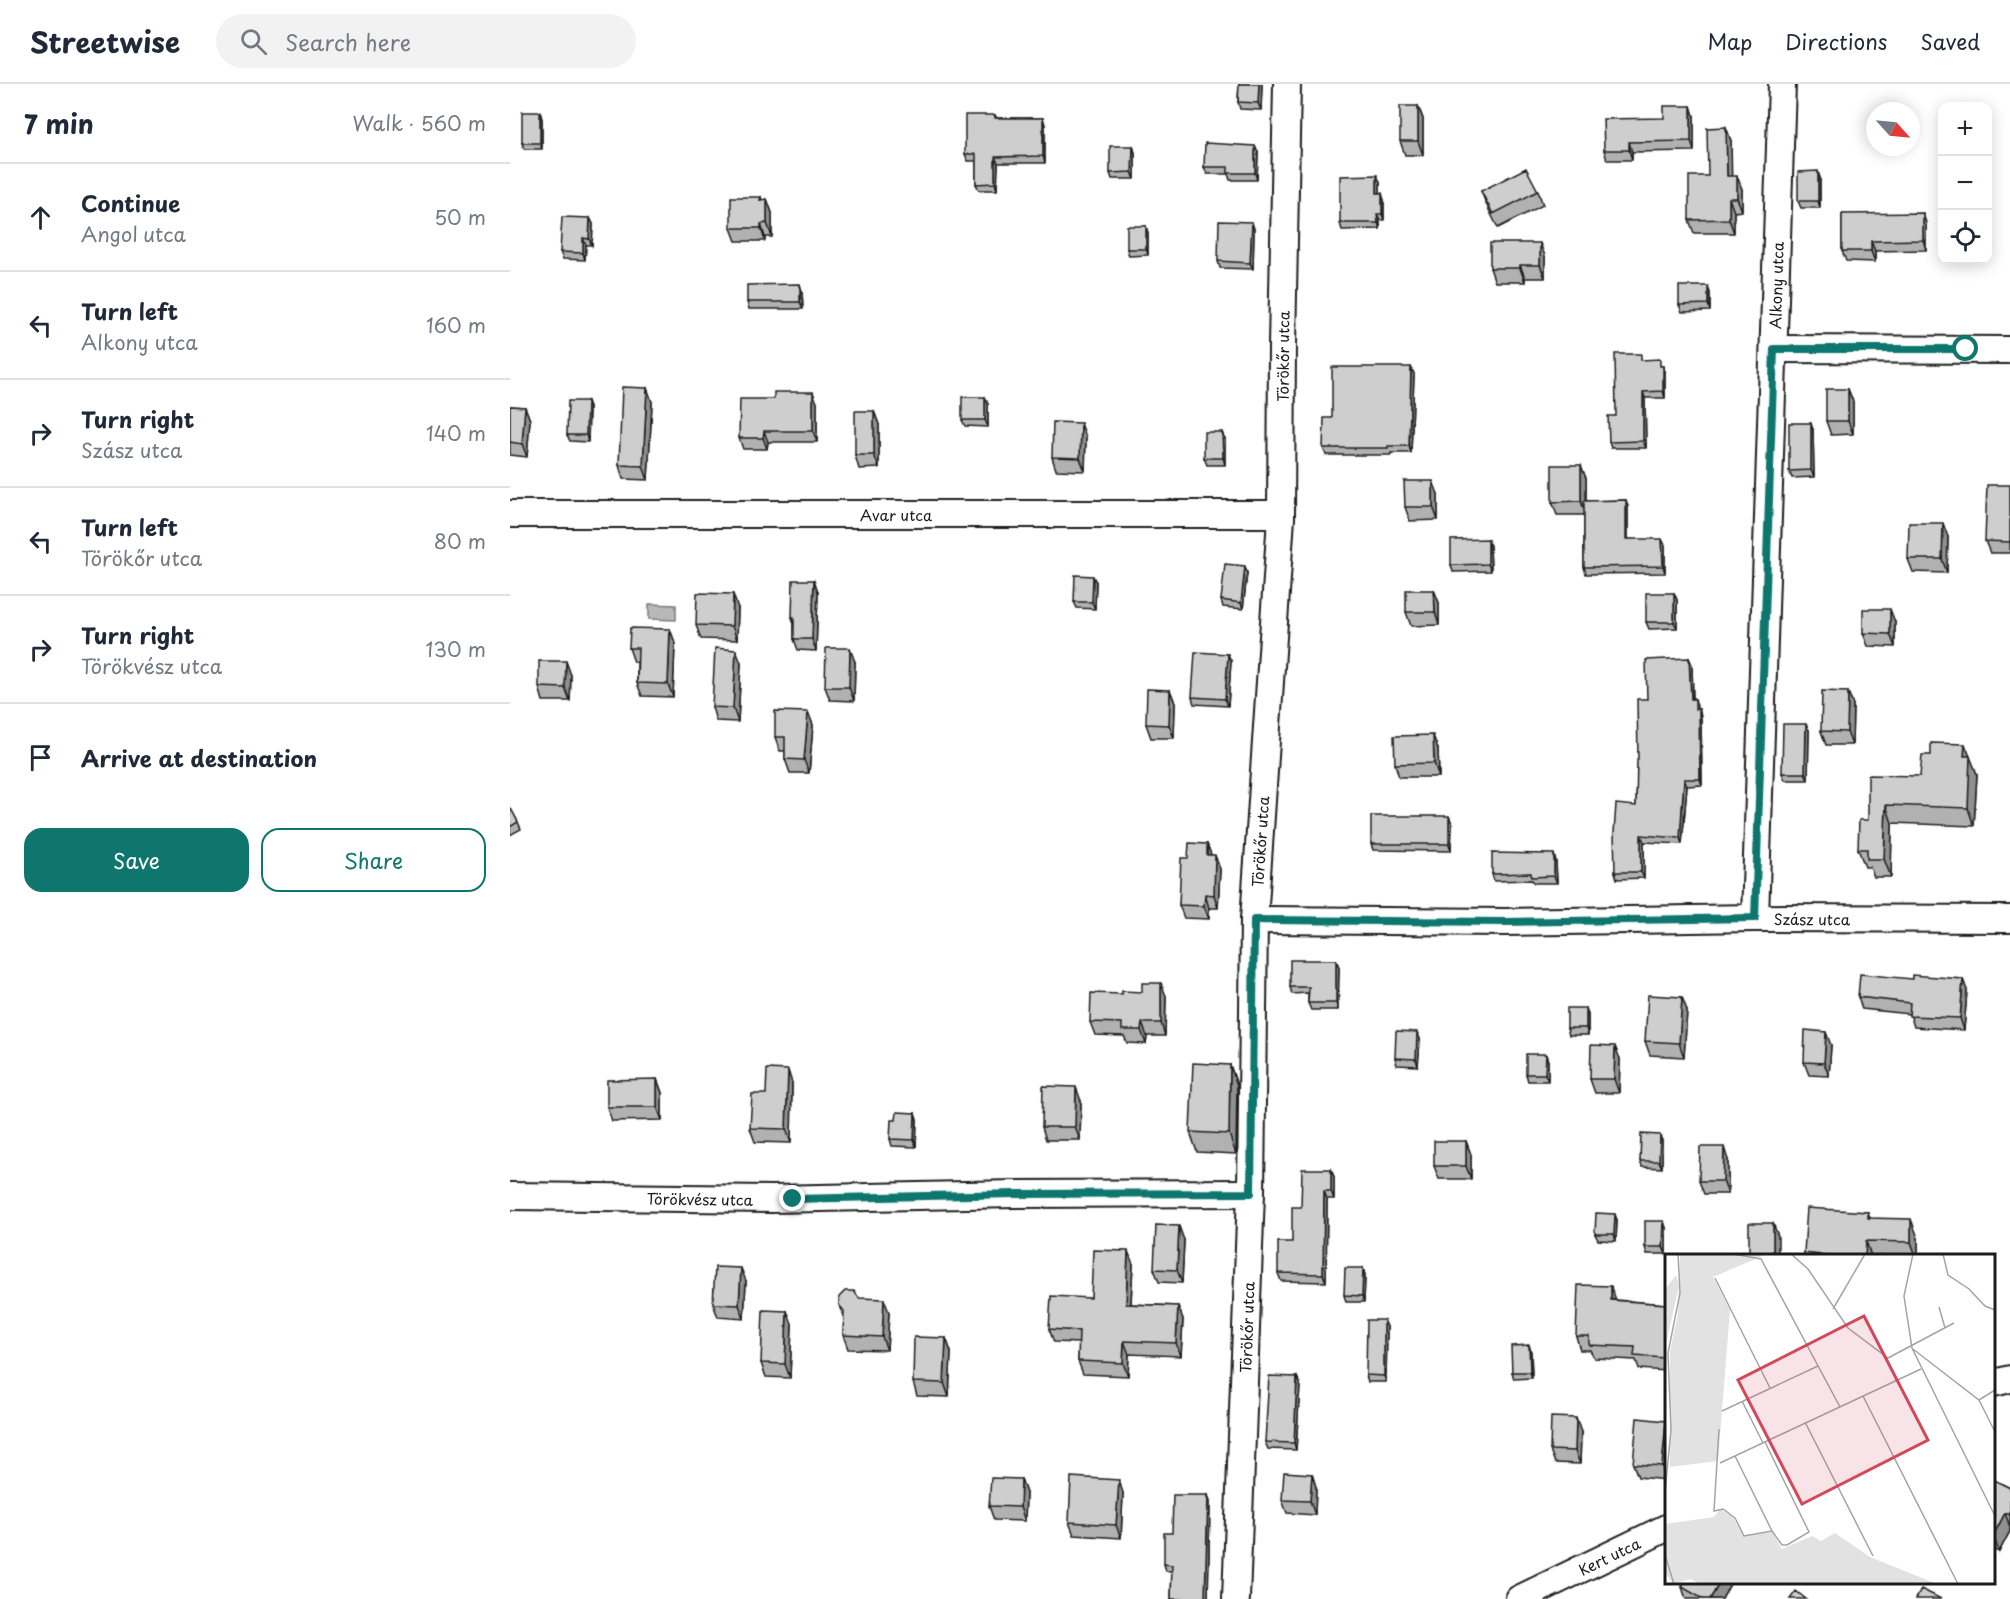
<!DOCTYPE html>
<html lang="en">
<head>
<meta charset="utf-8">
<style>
  body { margin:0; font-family:"Playpen Sans",sans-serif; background:#f2f2f3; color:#1f2937 }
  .controls { position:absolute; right:18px; top:18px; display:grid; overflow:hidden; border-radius:12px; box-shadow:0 3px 15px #0003 }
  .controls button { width:54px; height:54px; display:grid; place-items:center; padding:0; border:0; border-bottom:2px solid #e0e1e3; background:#fff; color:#1f2937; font:30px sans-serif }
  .compass { position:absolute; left:1356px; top:18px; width:54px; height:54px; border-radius:50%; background:#fff; box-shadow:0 3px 15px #0003; rotate:117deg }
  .stop { position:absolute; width:18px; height:18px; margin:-14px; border:4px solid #0f766e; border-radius:50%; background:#fff }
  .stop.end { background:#0f766e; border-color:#fff; box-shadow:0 2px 6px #0008 }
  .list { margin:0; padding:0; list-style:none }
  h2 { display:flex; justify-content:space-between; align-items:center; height:78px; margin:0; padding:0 24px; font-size:26px }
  h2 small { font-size:20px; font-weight:400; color:#747a83 }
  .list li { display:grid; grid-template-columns:39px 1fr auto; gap:18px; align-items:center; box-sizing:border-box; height:108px; padding:0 24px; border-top:2px solid #e0e1e3 }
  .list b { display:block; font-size:22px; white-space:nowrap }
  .list p { margin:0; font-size:20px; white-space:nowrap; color:#747a83 }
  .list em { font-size:20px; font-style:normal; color:#747a83 }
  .actions { display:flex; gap:12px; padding:18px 24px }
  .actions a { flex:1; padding:14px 0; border:2px solid #0f766e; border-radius:18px; text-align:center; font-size:21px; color:#0f766e }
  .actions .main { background:#0f766e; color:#fff }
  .icon { flex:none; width:33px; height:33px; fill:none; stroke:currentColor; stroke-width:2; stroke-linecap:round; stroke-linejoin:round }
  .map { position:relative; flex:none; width:1500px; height:1515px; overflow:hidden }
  header { display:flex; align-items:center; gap:36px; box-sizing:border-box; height:84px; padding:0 30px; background:#fff; border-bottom:2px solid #e0e1e3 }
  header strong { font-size:28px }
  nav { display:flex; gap:33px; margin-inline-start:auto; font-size:21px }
  .search { width:420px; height:54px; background:#f2f2f3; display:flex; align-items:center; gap:15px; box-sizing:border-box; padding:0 21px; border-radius:33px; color:#747a83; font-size:22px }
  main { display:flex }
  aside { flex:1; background:#fff }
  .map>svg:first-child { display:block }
</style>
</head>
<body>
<header>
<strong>Streetwise</strong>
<div class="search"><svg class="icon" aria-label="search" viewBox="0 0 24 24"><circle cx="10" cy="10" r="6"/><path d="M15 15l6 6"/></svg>Search here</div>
<nav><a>Map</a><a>Directions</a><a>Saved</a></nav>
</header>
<main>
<aside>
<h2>7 min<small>Walk · 560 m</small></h2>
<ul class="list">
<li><svg class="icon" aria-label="ahead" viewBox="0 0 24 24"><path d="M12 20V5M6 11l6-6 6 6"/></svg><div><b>Continue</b><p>Angol utca</p></div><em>50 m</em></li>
<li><svg class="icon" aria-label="left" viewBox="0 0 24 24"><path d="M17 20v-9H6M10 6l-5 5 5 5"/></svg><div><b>Turn left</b><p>Alkony utca</p></div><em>160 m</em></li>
<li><svg class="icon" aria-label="right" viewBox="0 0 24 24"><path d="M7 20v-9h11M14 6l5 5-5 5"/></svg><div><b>Turn right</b><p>Szász utca</p></div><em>140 m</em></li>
<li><svg class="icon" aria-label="left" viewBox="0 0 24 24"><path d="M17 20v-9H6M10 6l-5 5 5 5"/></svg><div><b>Turn left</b><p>Törökőr utca</p></div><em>80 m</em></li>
<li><svg class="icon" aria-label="right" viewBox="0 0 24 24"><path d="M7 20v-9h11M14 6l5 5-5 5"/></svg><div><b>Turn right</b><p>Törökvész utca</p></div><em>130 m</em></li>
<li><svg class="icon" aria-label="arrive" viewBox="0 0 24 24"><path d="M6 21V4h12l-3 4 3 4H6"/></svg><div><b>Arrive at destination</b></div></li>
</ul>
<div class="actions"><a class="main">Save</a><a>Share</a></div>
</aside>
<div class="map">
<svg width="1500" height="1515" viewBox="0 0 1500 1515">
  <rect width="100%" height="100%" fill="#fff"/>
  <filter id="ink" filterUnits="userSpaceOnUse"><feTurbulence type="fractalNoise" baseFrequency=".0167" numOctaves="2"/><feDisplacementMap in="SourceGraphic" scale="12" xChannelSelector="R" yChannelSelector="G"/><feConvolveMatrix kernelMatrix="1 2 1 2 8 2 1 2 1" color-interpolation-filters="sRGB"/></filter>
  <g filter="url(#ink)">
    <path fill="#b8b8b8" stroke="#7a7a7a" stroke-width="1.5" d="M139 520 166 521V536L139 535Z"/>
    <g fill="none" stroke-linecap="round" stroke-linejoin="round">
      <defs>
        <g id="minor">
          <path d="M1265 265 1500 266"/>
          <path id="s1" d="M0 430H771"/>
          <path id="s2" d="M1245 834 1272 0"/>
          <path id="s3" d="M744 836 996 838 1245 834 1500 835"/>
          <path id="s4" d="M0 1112 261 1115 505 1110 741 1109"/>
          <path d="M1484 1299 1500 1295"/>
          <path id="s5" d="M726 1515 741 1109 744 836 771 434 772 262 777 0"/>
          <path id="s6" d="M1009 1515 1156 1444"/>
        </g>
      </defs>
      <use href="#minor" stroke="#1c1c1c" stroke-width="30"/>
      <use href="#minor" stroke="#fff" stroke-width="26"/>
    </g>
    <path fill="#b1b1b1" stroke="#1c1c1c" stroke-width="1.5" d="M729 0H752L751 26 730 25 728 18Z
      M908 22 913 35V71H895L890 57Z
      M1181 22 1184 32V67L1122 68V76H1097L1094 66 1154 34Z
      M30 28 32 35V65H14L12 59Z
      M485 31 487 34H533L535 41V79H488L487 106H469L466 100V77H458L455 70Z
      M1216 43 1221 57V92L1232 105V127L1224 128V149H1184L1179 136 1198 92Z
      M623 62 625 69V95H602L600 89Z
      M748 68 747 96H720L718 90H697L694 83Z
      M1310 94V124H1291L1288 117Z
      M870 98V109L874 116V136H870V145L832 146 830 139Z
      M971 107H1028L1033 121 988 144 976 120Z
      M251 113 252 116 257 115 262 129V153H255V157H226L221 144Z
      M1332 130 1416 139V166L1365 167V178L1336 177 1332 167Z
      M80 134 83 140 82 161H76L75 176 53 175 50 168Z
      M636 142 638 149V171L619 172 617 165Z
      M744 145 743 185 710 184 708 177Z
      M1035 172V194H1015V198H985L980 184Z
      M292 207 293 225H239L237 218Z
      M1200 209V227L1172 228 1169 221Z
      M1132 276 1152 282 1155 289V314H1135L1136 364H1101L1099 358 1106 332Z
      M901 283 904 290 901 369H881V371H816L813 364 822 334Z
      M137 304 142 318 138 396 113 395 109 381Z
      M1338 305 1343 318V350L1321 351 1316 337Z
      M475 313 478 320V343L455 342 452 336Z
      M77 317 79 324 78 358 60 357 57 351Z
      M307 319V358H258L257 365H233L229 354Z
      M0 322 15 323 20 336 17 373 0 371Z
      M364 327 369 341V384L349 385 345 371Z
      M1303 346 1304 393 1282 394 1279 387Z
      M576 353 575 387 546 386 542 373Z
      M715 355V381H697L694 374Z
      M1076 394V417L1116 416 1118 423V455L1155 461V489L1076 490 1074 483V431H1047L1042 418Z
      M1500 401V469H1480L1475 457Z
      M928 410V436L900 437 895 423Z
      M1438 453 1437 489 1403 488 1398 475Z
      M980 462 981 487 943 488 941 481Z
      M737 489 733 525 713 523 711 516Z
      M304 496 308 508 306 567 288 566 284 555V540L282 533Z
      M586 498 585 525 567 524 564 518Z
      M924 506 929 519V541L901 542 896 528Z
      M1164 509 1167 516V544L1139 545 1136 538Z
      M228 524 227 556 191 555 186 541Z
      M1385 538V563L1358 562 1353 549Z
      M160 545 165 559 163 613 132 612 127 599V578H124L119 564Z
      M1179 574 1182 581 1183 615H1185L1187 622V625H1189L1191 632 1192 701 1177 702 1172 760 1134 758V794L1107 795 1105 788 1126 722 1128 675Z
      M721 577 718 622 684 620 682 613Z
      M345 578 344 617 320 616 315 603Z
      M231 579 228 638 206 637 202 623Z
      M61 591 60 617H33L29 603Z
      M660 606 665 619 664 654H641L636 640Z
      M1338 608 1343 621 1342 661H1316L1311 647Z
      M298 628 303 641 299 689H280L275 675V667H270L265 653Z
      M1299 647 1298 696H1275L1272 689Z
      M928 665 929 693H889L885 680Z
      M1459 672 1467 690 1464 742 1382 739 1381 793H1364L1360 783H1355L1348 765 1358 736 1410 692Z
      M0 723 8 738 11 745 0 751Z
      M942 739 941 767 863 766 861 760Z
      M697 760 701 771 710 785 708 824H699V835L674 834 669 821 678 774Z
      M1046 777 1047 799H1024L1022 796 984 797 982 790Z
      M826 876 829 883 828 926H801L798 919V909L782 910 780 903Z
      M1457 906 1454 946 1404 943 1400 930 1352 925 1348 913Z
      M656 912 655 952H637L636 960 617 959 614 952 585 951 580 938Z
      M1076 924 1078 931V951H1059L1057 944Z
      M1177 926 1174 973 1140 971 1135 957Z
      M910 955 908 982 887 981 885 974Z
      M1321 961 1319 992 1299 991 1294 978Z
      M1110 975 1109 1009H1085L1080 995Z
      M1038 977V997H1018L1016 990Z
      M720 981 727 1001 726 1070 687 1068 680 1048Z
      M147 995 152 1009V1036L102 1037 97 1023Z
      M282 999 281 1059 245 1058 240 1044 256 1010Z
      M571 1017 570 1056H536L532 1043Z
      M405 1029 407 1035 406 1063 382 1062 380 1055 386 1036Z
      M956 1057 961 1071V1095H929L924 1082Z
      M1152 1057V1084L1132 1083 1130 1077Z
      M1218 1076V1110H1194L1189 1097Z
      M821 1085 824 1093V1115H817L816 1198 771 1197 768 1189 782 1158 791 1123Z
      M1358 1128 1360 1134 1408 1154V1172H1294V1169Z
      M1107 1136 1106 1157 1088 1156 1085 1150Z
      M1156 1144V1170H1137L1135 1163Z
      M674 1156 672 1199 649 1198 644 1185Z
      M623 1180 621 1220 668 1222 673 1235 671 1272 619 1270 618 1292 573 1290 568 1277 569 1259 544 1258 539 1245Z
      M853 1184 855 1191 854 1218H836L834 1211Z
      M236 1197 234 1235 208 1233 203 1220Z
      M349 1214 379 1228 377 1266 338 1265 333 1251 334 1235 329 1221Z
      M1106 1216 1156 1220V1287L1129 1285 1126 1276 1084 1274 1080 1266H1070L1066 1252Z
      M277 1227 282 1240 280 1294 256 1293 251 1279Z
      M874 1236 877 1243 876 1298H858L856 1291Z
      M436 1254 441 1268 439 1313 407 1312 403 1298Z
      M1019 1261 1021 1268 1022 1294 1004 1295 1002 1288Z
      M787 1293 790 1300 786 1366 758 1365 755 1358Z
      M1156 1339V1396L1128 1393 1123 1380Z
      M1071 1348 1070 1380 1045 1379 1040 1366Z
      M802 1390 806 1403 805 1431 777 1429 772 1416Z
      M511 1395 516 1409 515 1437 484 1436 479 1422Z
      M1484 1396 1500 1404V1447L1489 1468 1484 1466Z
      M613 1409 611 1454 564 1451 559 1438Z
      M698 1411 700 1418 698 1515H661L662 1487H656L654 1480Z
      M1174 1498H1221L1212 1515H1176L1172 1503Z"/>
    <path fill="#909090" stroke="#1c1c1c" stroke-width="1.5" d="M749 0H752L751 26 748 19Z
      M908 22 913 35V71L908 57Z
      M1181 22 1184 32V67L1181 57Z
      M30 28 32 35V65L30 59Z
      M533 34 535 41V79L533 72Z
      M1216 43 1221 57 1222 105 1217 92Z
      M1119 58 1122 68V76L1119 66Z
      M623 62 625 69V95L622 88Z
      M745 62 748 68 747 96 745 89Z
      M485 73 488 79 487 106 485 99Z
      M1308 87 1310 94V124L1308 117Z
      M867 91 870 98V116L867 109Z
      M1227 92 1232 105V127L1227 114Z
      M872 109 874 116V136L872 130Z
      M1219 114 1224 128V149L1219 135Z
      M257 115 262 129V153L257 139Z
      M1413 129 1416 139V166L1413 156Z
      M867 130 870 136V145L868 139Z
      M80 134 83 140 82 161 79 155Z
      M742 138 744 145 743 185 740 179Z
      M251 140 255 153V157L251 144Z
      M636 142 638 149V171L636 165Z
      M73 154 76 161 75 176 73 169Z
      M1361 157 1365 167V178L1361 167Z
      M1030 159 1035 172V194L1030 181Z
      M1010 181 1015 194V198L1010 184Z
      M290 200 292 207 293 225 290 218Z
      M1198 202 1200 209V227L1198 220Z
      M1153 282 1155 289V314L1153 307Z
      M901 283 904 290 901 369 899 362Z
      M137 304 142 318 138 396 133 382Z
      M1338 305 1343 318V350L1338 337Z
      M303 308 307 319V358L303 347Z
      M1133 308 1135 314 1136 364 1133 357Z
      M475 313 478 320V343L475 336Z
      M77 317 79 324 78 358 76 351Z
      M15 323 20 336 17 373 12 360Z
      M364 327 369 341V384L364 371Z
      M571 339 576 353 575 387 570 374Z
      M1301 339 1303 346 1304 393 1301 386Z
      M254 347 258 358 257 365 253 354Z
      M712 348 715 355V381L713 374Z
      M1071 381 1076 394V431L1071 417Z
      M923 397 928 410V436L923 423Z
      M1116 416 1118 423V462L1116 455Z
      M1433 439 1438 453 1437 489 1432 475Z
      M978 455 980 462 981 487 978 480Z
      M1152 455 1155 461V489L1153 482Z
      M735 482 737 489 733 525 731 519Z
      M583 492 586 498 585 525 582 518Z
      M304 496 308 508 306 567 302 555Z
      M924 506 929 519V541L925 528Z
      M1164 509 1167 516V544L1164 538Z
      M223 510 228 524 227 556 222 542Z
      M1380 525 1385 538V563L1380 550Z
      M160 545 165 559 163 613 158 600Z
      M340 564 345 578 344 617 339 603Z
      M226 566 231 579 228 638 223 624Z
      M718 570 721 577 718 622 715 615Z
      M1179 574 1182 581 1183 622 1181 615Z
      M56 577 61 591 60 617 55 604Z
      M660 606 665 619 664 654 659 641Z
      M1338 608 1343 621 1342 661 1337 648Z
      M1189 625 1191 632 1192 701 1190 695Z
      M298 628 303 641 299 689 294 676Z
      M1296 640 1299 647 1298 696 1295 689Z
      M923 651 928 665 929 693 924 679Z
      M1455 660 1467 690 1464 742 1458 724 1454 672Z
      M1174 695 1177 702 1172 760 1170 754Z
      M1376 721 1382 739 1381 793 1374 775Z
      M939 732 942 739 941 767 939 760Z
      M1131 751 1134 758V794L1131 788Z
      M697 760 702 773 697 771Z
      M1044 770 1046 777 1047 799 1044 792Z
      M705 771 710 785 708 824 704 811Z
      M695 810 699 824V835L694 822Z
      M826 876 829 883 828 926 826 919Z
      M1453 895 1457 906 1454 946 1450 934Z
      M651 899 656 912 655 952 651 939Z
      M1172 913 1177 926 1174 973 1169 959Z
      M1076 924 1078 931V951L1076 944Z
      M632 939 637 952 636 960 631 946Z
      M907 948 910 955 908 982 906 975Z
      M1316 948 1321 961 1319 992 1314 979Z
      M1105 962 1110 975 1109 1009 1104 995Z
      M1036 970 1038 977V997L1035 990Z
      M720 981 727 1001 726 1070 719 1050Z
      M278 986 282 999 281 1059 276 1045Z
      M147 995 152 1009V1036L147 1023Z
      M566 1003 571 1017 570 1056 565 1043Z
      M405 1029 407 1035 406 1063 404 1056Z
      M1150 1051 1152 1057V1084L1149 1077Z
      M956 1057 961 1071V1095L956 1082Z
      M1214 1063 1218 1076V1110L1213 1097Z
      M821 1085 824 1093V1115L821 1107Z
      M814 1107 817 1115 816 1198 813 1190Z
      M1105 1130 1107 1136 1106 1157 1104 1150Z
      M1401 1135 1408 1154V1172H1406L1401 1158Z
      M1154 1137 1156 1144V1170L1153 1163Z
      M1263 1139 1268 1152V1172H1263Z
      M669 1142 674 1156 672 1199 667 1186Z
      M1356 1157 1361 1172H1355Z
      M618 1167 623 1180 620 1233 616 1220Z
      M231 1184 236 1197 234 1235 229 1221Z
      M853 1184 855 1191 854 1218 852 1212Z
      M1101 1202 1106 1216H1101Z
      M374 1215 379 1228 377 1266 372 1253Z
      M668 1222 673 1235 671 1272 666 1259Z
      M277 1227 282 1240 280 1294 275 1280Z
      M874 1236 877 1243 876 1298 874 1292Z
      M436 1254 441 1268 439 1313 434 1299Z
      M614 1257 619 1270 618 1292 613 1279Z
      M1019 1261 1021 1268 1022 1294 1020 1288Z
      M787 1293 790 1300 786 1366 784 1359Z
      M1066 1334 1071 1348 1070 1380 1065 1367Z
      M1156 1337V1396L1152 1382Z
      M802 1390 806 1403 805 1431 800 1417Z
      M511 1395 516 1409 515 1437 510 1423Z
      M609 1396 613 1409 611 1454 606 1441Z
      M698 1411 700 1418 698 1515H695Z
      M1495 1429 1500 1443V1447L1489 1468 1484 1454V1450Z
      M1210 1498H1221L1212 1515H1200Z"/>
    <path fill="#cecece" stroke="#1c1c1c" stroke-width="1.5" d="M729 0H749L748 19 728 18Z
      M890 22H908V57H890Z
      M1154 22H1181V57L1119 58V66H1094L1093 35 1154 34Z
      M12 28H30V59H12Z
      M455 31H485V34H533V72L485 73V99L466 100V70H455Z
      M1216 43 1217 92H1227V114H1219V135L1179 136V92H1198L1197 44Z
      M695 59 745 62V89H718V83H694Z
      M600 62H623L622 88 600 89Z
      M1016 84 1028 107 983 130 971 107Z
      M1308 87V117H1288V88Z
      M867 91V109H872V130H867L868 139H830V92Z
      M221 113H251L250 116 257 115V139L251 140V144H221Z
      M1413 129V156L1361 157V167H1332V130Z
      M52 133 80 134 79 155 73 154V169L50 168Z
      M709 137 742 138 740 179 708 177Z
      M617 142H636V165H617Z
      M980 159H1030V181H1010V184H980Z
      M290 200V218H237V201Z
      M1169 202H1198V220L1169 221Z
      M1105 270H1131V276L1150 275V282H1153V307L1133 308V357L1099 358 1098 332H1106Z
      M822 283H901L899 362H878V364H813L814 334H822Z
      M112 303 137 304 133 382 109 381Z
      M1316 305H1338V337H1316Z
      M264 308H303V347H254L253 354H229L230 315H264Z
      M452 313H475V336H452Z
      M58 317H77L76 351H57Z
      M0 322 15 323 12 360 0 358Z
      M345 327H364V371H345Z
      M543 338 571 339 570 374 542 373Z
      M1279 339H1301V386L1279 387Z
      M694 348H712L713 374H694Z
      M1042 381H1071V417L1042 418Z
      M894 397H923V423H895Z
      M1477 401H1500V458L1475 457Z
      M1116 416V455H1152L1153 482 1074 483V417Z
      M1399 439H1433L1432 475H1398Z
      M978 455V480L941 481V456Z
      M715 480 735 482 731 519 711 516Z
      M565 491 583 492 582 518H564Z
      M283 496H304L302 555H284V533H282Z
      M896 506H924L925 528H896Z
      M187 509 223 510 222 542 186 541Z
      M1136 509H1164V538H1136Z
      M1353 525H1380V550L1353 549Z
      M120 544 160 545 158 600 127 599 128 564H119Z
      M205 564 226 566 223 624 202 623Z
      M316 564H340L339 603H315Z
      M685 568 718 570 715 615 682 613Z
      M1179 574 1181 615H1185V625H1189L1190 695H1174L1170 754 1131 751V788H1105L1104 749 1106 720 1126 722 1127 675H1128L1127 615H1137L1136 576Z
      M29 577H56L55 604 29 603Z
      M637 605 660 606 659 641 636 640Z
      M1312 607 1338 608 1337 648 1311 647Z
      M265 627 298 628 294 676 275 675V653H265Z
      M1273 640H1296L1295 689H1272Z
      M923 651 924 679 885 680 884 652Z
      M1421 659 1455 660 1454 672H1460L1458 724 1376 721 1374 775H1357V765H1348L1349 736H1358V691L1410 692 1412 671H1421Z
      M0 723 8 738 0 743Z
      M861 732H939V760H861Z
      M679 759 697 760V771H705L704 811 695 810 694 822 669 821 671 774H678Z
      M982 769 1044 770V792L1021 793V789L982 790Z
      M780 876H826V919H798L799 903H780Z
      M1350 890 1402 895V891L1453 895 1450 934 1399 932 1400 919 1348 913Z
      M632 899H651V939H632L631 946H612V939L580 938 581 909 612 910V907L632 908Z
      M1138 911 1172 913 1169 959 1135 957Z
      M1057 924H1076V944H1057Z
      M1295 946 1316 948 1314 979 1294 978Z
      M886 947 907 948 906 975 885 974Z
      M1081 961 1105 962 1104 995H1080Z
      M1016 970H1036L1035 990H1016Z
      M683 979 720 981 719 1050 680 1048Z
      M257 985 278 986 276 1045 240 1044 242 1010H256Z
      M147 995V1023H97V996Z
      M533 1002 566 1003 565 1043H532Z
      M387 1028 405 1029 404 1056 380 1055 381 1036H386Z
      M1131 1050 1150 1051 1149 1077H1130Z
      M924 1057H956V1082H924Z
      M1190 1063H1214L1213 1097H1189Z
      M792 1085H821V1107H814L813 1190 768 1189V1158H782V1123H791Z
      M1297 1124 1358 1128V1134L1401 1135V1158L1356 1157 1355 1172H1320L1294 1169Z
      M1086 1129 1105 1130 1104 1150H1085Z
      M1135 1137H1154L1153 1163H1135Z
      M1239 1139H1263V1172H1239Z
      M646 1141 669 1142 667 1186 644 1185Z
      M583 1166 618 1167 616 1220 668 1222 666 1259 614 1257 613 1279 568 1277 569 1247 539 1245 541 1212 581 1214Z
      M205 1183 231 1184 229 1221 203 1220Z
      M835 1184H853L852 1212 834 1211Z
      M1068 1201 1101 1202V1216L1156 1220V1274L1124 1272 1125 1263 1079 1261V1252H1066Z
      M335 1207H344L349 1214 374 1215 372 1253 333 1251 334 1227 329 1221V1213Z
      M253 1226 277 1227 275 1280 251 1279Z
      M857 1236H874V1292L856 1291Z
      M404 1253 436 1254 434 1299 403 1298Z
      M1019 1261 1020 1288H1002L1001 1262Z
      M759 1292 787 1293 784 1359 755 1358Z
      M1041 1333 1066 1334 1065 1367 1040 1366Z
      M1127 1334 1156 1337 1152 1382 1123 1380Z
      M774 1388 802 1390 800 1417 772 1416Z
      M561 1393 609 1396 606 1441 559 1438Z
      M481 1394 511 1395 510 1423 479 1422Z
      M1484 1396 1500 1404V1431L1495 1429 1484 1450Z
      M663 1411H698L695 1515H661L662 1481 654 1480V1449H662Z
      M1174 1498H1210L1200 1515H1193L1172 1503Z
      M1411 1505 1431 1515H1406Z
      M1286 1507 1296 1515H1280Z"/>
  </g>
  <g fill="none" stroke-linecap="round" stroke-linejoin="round" filter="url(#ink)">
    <path stroke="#0f766e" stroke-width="8" d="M283 1115 505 1110 741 1109 744 836 996 838 1245 834 1264 265H1456"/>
  </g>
  <g text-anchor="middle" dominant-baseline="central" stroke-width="5" stroke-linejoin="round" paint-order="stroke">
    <g font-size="15" fill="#1c1c1c" stroke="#fff">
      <text stroke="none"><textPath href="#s2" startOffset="633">Alkony utca</textPath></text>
      <text stroke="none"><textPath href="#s5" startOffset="1244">Törökőr utca</textPath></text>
      <text stroke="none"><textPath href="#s1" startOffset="386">Avar utca</textPath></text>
      <text stroke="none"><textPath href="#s5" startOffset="758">Törökőr utca</textPath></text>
      <text stroke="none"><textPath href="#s3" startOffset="558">Szász utca</textPath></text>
      <text stroke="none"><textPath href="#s4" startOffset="190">Törökvész utca</textPath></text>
      <text stroke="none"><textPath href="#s5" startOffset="272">Törökőr utca</textPath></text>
      <text stroke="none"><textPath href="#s6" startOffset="100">Kert utca</textPath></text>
    </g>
  </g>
  <g transform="translate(1155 1170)">
    <rect width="330" height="330" fill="#fff"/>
    <path d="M15 0H102L48 23 65 56 53 207 5 213V97L13 60ZM11 21 14 32 0 94V35ZM55 255 67 262 78 281 107 278 117 295 147 282 156 287 170 279 205 303 272 330H34L26 325 8 330 0 319V270L49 263Z" fill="#e2e2e2"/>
    <path fill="none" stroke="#a4a4a4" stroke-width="1.5" d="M68 0 96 5 175 153M126 0 143 15 183 74 223 104 289 69M248 0 239 42 247 94 330 262M278 0 283 21 304 35 320 52 330 56M50 24 105 134M274 53 280 74M168 55 200 0M248 95 314 146 330 136M198 142 293 330M314 146 330 178M77 147 98 189M57 157 153 112M140 168 208 302M54 175 49 257 58 255 70 264 79 282 107 277M70 202 107 277 117 291H122L144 278 100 188M55 209 256 115M0 238 6 176 3 99 15 39 13 0M0 301 9 330"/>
    <path fill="#d1495b" fill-opacity="0.15" stroke="#d1495b" stroke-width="3" d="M199 62 263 186 137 250 73 126Z"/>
    <rect width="330" height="330" fill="none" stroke="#1c1c1c" stroke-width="3"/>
  </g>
</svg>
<div class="controls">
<button>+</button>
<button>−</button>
<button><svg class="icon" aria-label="locate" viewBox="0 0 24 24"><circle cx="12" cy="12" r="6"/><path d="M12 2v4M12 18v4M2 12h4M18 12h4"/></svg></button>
</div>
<svg class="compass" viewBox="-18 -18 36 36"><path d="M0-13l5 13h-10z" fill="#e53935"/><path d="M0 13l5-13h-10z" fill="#747a83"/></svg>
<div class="stop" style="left:1456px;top:265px"></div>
<div class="stop end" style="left:283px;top:1115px"></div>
</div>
</main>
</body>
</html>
